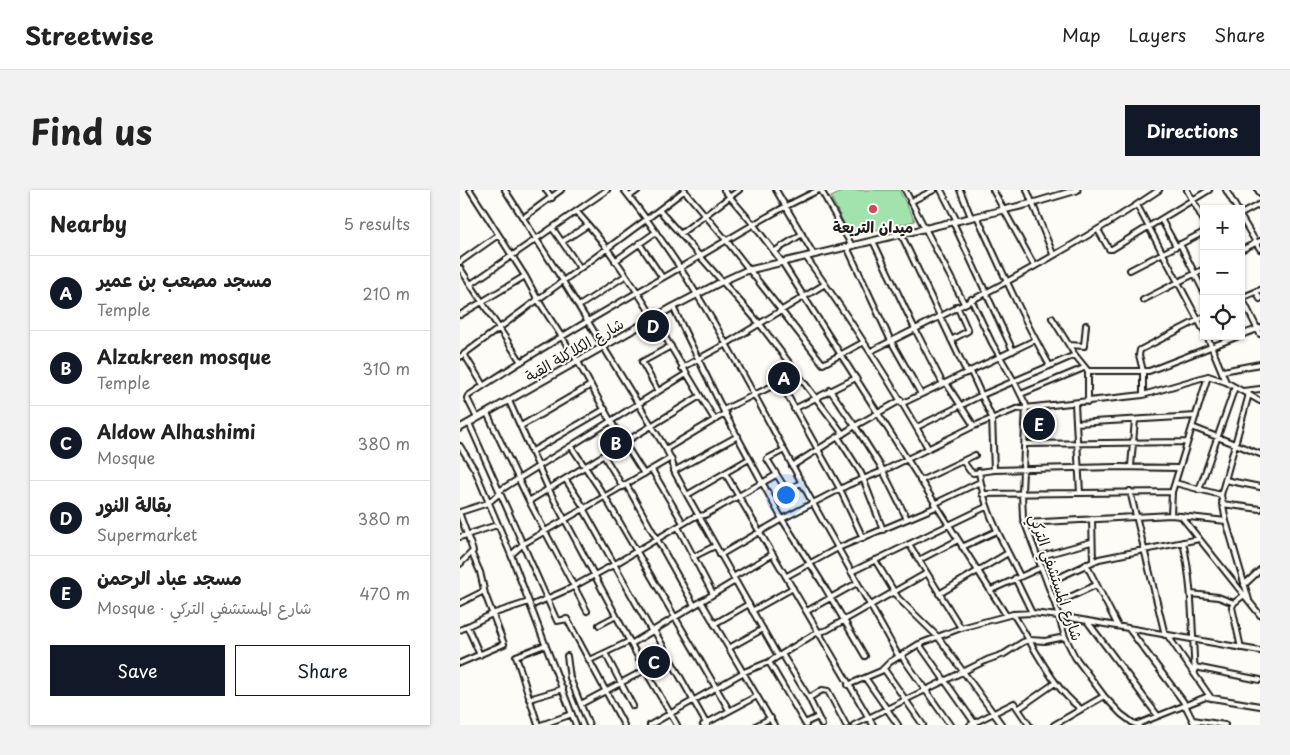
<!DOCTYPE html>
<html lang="en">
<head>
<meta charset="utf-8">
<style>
  body { margin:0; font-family:"Playpen Sans","Playpen Sans Arabic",sans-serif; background:#f2f2f2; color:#222 }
  .controls { position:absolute; right:15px; top:15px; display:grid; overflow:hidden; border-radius:0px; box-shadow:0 1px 4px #0004 }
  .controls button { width:45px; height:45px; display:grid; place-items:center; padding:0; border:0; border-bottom:1px solid #e0e0e0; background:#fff; color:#222; font:25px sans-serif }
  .you { position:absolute; left:325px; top:304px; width:18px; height:18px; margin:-12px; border:4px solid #fff; border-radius:50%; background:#1a73e8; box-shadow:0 0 0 8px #1a73e833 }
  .badge { display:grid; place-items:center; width:32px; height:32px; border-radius:50%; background:#111827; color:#fff; font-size:16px; font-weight:700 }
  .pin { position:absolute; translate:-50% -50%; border:2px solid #fff; box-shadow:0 1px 5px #0006 }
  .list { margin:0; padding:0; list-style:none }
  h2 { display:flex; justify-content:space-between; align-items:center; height:65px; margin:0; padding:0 20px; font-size:21px }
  h2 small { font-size:16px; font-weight:400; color:#767676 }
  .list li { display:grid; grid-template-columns:32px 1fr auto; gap:15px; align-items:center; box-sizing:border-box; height:75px; padding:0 20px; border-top:1px solid #e0e0e0 }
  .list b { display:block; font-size:19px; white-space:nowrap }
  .list p { margin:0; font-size:16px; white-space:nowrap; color:#767676 }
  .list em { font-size:16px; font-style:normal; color:#767676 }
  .actions { display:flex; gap:10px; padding:15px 20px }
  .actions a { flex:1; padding:11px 0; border:1px solid #111827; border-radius:0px; text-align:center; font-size:18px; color:#111827 }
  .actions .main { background:#111827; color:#fff }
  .icon { flex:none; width:28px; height:28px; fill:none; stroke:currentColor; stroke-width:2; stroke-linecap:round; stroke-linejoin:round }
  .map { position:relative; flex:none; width:800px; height:535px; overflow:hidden; border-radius:0px }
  header { display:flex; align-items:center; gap:30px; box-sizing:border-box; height:70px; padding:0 25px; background:#fff; border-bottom:1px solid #e0e0e0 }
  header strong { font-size:24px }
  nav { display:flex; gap:28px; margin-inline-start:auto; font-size:18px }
  .intro { display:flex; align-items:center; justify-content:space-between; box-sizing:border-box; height:120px; padding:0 30px }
  h1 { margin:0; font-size:35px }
  .button { padding:12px 22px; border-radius:0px; background:#111827; color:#fff; font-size:18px; font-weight:700 }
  main { display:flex; gap:30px; padding:0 30px }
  aside { flex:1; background:#fff; border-radius:0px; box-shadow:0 1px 4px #0004 }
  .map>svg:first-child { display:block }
</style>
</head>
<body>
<header>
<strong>Streetwise</strong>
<nav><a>Map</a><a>Layers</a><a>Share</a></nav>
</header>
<div class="intro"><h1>Find us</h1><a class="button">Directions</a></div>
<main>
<aside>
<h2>Nearby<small>5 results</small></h2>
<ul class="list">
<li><span class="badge">A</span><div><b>مسجد مصعب بن عمير</b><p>Temple</p></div><em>210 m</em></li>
<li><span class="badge">B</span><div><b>Alzakreen mosque</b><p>Temple</p></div><em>310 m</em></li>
<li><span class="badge">C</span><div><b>Aldow Alhashimi</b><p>Mosque</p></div><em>380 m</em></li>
<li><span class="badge">D</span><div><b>بقالة النور</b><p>Supermarket</p></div><em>380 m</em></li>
<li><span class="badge">E</span><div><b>مسجد عباد الرحمن</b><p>Mosque · شارع المستشفي التركي</p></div><em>470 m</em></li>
</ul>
<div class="actions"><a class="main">Save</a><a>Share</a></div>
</aside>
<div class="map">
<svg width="800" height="535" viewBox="0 0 800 535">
  <rect width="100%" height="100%" fill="#fdfcf7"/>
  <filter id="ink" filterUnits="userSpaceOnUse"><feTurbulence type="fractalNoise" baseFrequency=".02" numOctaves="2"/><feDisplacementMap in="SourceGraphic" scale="10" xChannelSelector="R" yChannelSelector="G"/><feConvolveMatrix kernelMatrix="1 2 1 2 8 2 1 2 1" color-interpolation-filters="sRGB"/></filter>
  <g filter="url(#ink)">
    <path fill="#a2e3ad" stroke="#5f8064" d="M386 0H439L455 31 390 46 371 7Z"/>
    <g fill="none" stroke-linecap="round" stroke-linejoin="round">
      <defs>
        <path id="minor" d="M10 0 65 86 78 110 118 172 150 230 184 284
          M45 0 103 91 206 259 212 271 215 283 227 305 318 466
          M86 0 92 8
          M164 0C231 83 280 178 330 271 365 337 403 401 439 467
          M224 0 266 50 363 174 404 152
          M264 0 293 34 322 72 546 425
          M316 0 354 65
          M361 0 392 56
          M445 0 504 113
          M481 0 497 31
          M500 0 511 27
          M533 0 574 75
          M567 0 593 64
          M727 0 744 31
          M766 0 777 19
          M798 0 800 3
          M170 6 178 0
          M450 12 474 0
          M677 15 744 141
          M199 20 299 133 383 244
          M117 22C173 84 211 160 255 230
          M781 24 800 14
          M517 26C540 77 562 127 590 176
          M781 27 800 59
          M63 28 101 0
          M701 29 716 56
          M493 32 553 161
          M93 39 120 78
          M638 40 649 59H652L749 0
          M220 44 279 0
          M441 44 507 183
          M413 51 455 139 483 194
          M102 52 128 35
          M179 53 202 87
          M720 54 744 102
          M387 57 431 151 461 204
          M781 60 800 51
          M315 61 342 44
          M346 67C390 129 431 192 468 258
          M155 71 196 42
          M0 72 38 45
          M0 78 61 172
          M670 80 744 42
          M11 94 147 0
          M796 101 800 109
          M781 106 800 144
          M781 108 800 100
          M511 109 532 153 554 191 566 215 562 303 563 328 595 414 605 447 615 467 644 506 661 524 673 533 679 535
          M683 110 744 79
          M119 116 165 86
          M213 117 263 220 322 329 361 391 405 466
          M0 125 65 86
          M592 128 615 165 628 181V212
          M781 145 800 138
          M747 146 766 192
          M491 150 508 141 497 116
          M609 155 624 156 626 135
          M411 161C509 113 608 62 699 0
          M4 164 23 195
          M0 167 187 29 225 0
          M222 178 266 154 365 94
          M628 181H689L779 146
          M763 181 800 174
          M511 182 532 228 534 280
          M320 192 379 297 403 348
          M486 193 514 236
          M370 200 397 239 420 275 447 329
          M198 201 182 172 211 156
          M783 201 800 199
          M561 204 624 178
          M683 205V181L679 165 680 160 744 127
          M49 211 89 300 185 480 217 535
          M443 213 575 150
          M615 214 620 303
          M334 219 396 188
          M263 220 337 184
          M27 223 69 311 127 421
          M17 228 7 208 8 206C78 159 150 118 223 76 268 50 311 22 359 0
          M9 233 97 431 107 429 164 535
          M616 233 736 226
          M61 236 131 195
          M457 237 522 205 615 165
          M732 237 800 264
          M378 247 401 283 423 340
          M565 254 727 252
          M0 256 15 280 51 365 116 535
          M111 256 145 307 269 520
          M206 259 266 223
          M324 260 307 269 327 301 342 292
          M71 262 145 219
          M144 266 163 297
          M503 271 510 281 513 283 534 280 657 277 718 278
          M332 276 395 236 441 210
          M671 276 675 230
          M192 280 223 333
          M214 281 278 246
          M519 281C523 319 543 352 560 386
          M265 283 413 535
          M106 290 125 319
          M765 290 800 297
          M460 291 515 265
          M715 293 761 305
          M166 294 234 415
          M739 300 775 197
          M39 301 226 184
          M670 301 705 445
          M522 304 712 302
          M227 305 289 269
          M69 311 240 206
          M474 314 520 292
          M762 314 800 319
          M124 320 192 442
          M0 322 28 313 40 303
          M0 325 13 361 0 374
          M711 325 712 302 748 186
          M721 326 800 425
          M632 329 633 371
          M565 333 711 325 766 331
          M218 337 253 404
          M0 347 37 335
          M723 352C733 396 732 441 735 485
          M449 354 501 438
          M502 357 537 341
          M51 365 63 354 211 268
          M260 365 322 329 388 295 423 281 514 236 556 219 683 205 748 186 766 192 800 211
          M233 367 255 356
          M578 367 631 352
          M415 370 438 408 478 447 542 535
          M459 370 498 350
          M626 374 658 436
          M391 382 526 317
          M327 386 378 358 476 317
          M273 387 313 364
          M555 388 572 423
          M587 393 639 369 739 349
          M784 395 800 380
          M531 400 582 377
          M479 404 548 363
          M731 404 758 407 774 413
          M789 410 766 331 761 305 789 204
          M241 411 314 535
          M0 413 24 401
          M75 414 109 399 155 374 234 327 245 325 316 285
          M595 414 636 395
          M292 421 333 398
          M347 421 397 393
          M553 424C573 454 592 498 621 519
          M627 431 698 526
          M254 434 289 414
          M139 435 156 426
          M7 436 20 465
          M669 439 723 511 735 535
          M0 440 32 424 69 412
          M194 440 247 535
          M708 446 751 508
          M171 454 275 391
          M459 454 516 535
          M269 458 303 439
          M781 458 772 417 774 413 784 405
          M145 463 173 516
          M322 464 349 508 362 535
          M441 465 490 535
          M107 466 110 488 129 535
          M130 470 170 451
          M309 472 346 535
          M0 473 44 454 25 404 20 382 12 364
          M735 477 800 490
          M424 479 463 535
          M187 483 211 469
          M406 489 438 535
          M388 495 421 481 430 472 459 454 501 438 553 424 572 423 599 426 800 461
          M349 508 362 500 368 501 386 535
          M69 509 103 499
          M121 514 185 480
          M558 519 595 493
          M733 530 765 535
          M345 533 358 527
          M678 534 746 507 800 516
          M78 535 56 466 85 455
          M81 535 112 524
          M190 535 284 482 309 472 356 443 367 440 467 383
          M243 535 297 506
          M297 535 311 528
          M394 535 527 470 544 464 563 452 570 450 585 451 605 447
          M510 535 554 513 569 535
          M594 535 644 506"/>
        <path id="tertiary" d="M0 238 213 117 261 92 285 81 573 13 617 0"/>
      </defs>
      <use href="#minor" stroke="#1c1c1c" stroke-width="8"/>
      <use href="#tertiary" stroke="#1c1c1c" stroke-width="9"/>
      <use href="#minor" stroke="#fdfcf7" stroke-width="4"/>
      <use href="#tertiary" stroke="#fdfcf7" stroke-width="5"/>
    </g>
  </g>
  <circle fill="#d1495b" stroke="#fdfcf7" stroke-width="2" cx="413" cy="19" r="5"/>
  <g text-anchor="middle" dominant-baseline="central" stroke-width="4" stroke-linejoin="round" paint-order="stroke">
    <g font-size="15" font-weight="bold" fill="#1c1c1c" stroke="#fdfcf7">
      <text x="413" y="36">ميدان التريعة</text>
    </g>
    <g font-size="15" fill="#1c1c1c" stroke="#fdfcf7">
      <text transform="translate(114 159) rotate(-30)">شارع الكلاكلة القبة</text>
      <text transform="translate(597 387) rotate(71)">شارع المستشفي التركي</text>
    </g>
  </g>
</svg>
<div class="controls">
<button>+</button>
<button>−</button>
<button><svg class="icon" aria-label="locate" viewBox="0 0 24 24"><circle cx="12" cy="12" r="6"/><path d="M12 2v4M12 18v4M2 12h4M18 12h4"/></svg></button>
</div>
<div class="you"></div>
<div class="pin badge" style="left:324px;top:188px">A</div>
<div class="pin badge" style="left:156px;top:253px">B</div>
<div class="pin badge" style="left:194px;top:472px">C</div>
<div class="pin badge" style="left:193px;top:136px">D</div>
<div class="pin badge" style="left:579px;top:234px">E</div>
</div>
</main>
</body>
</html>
